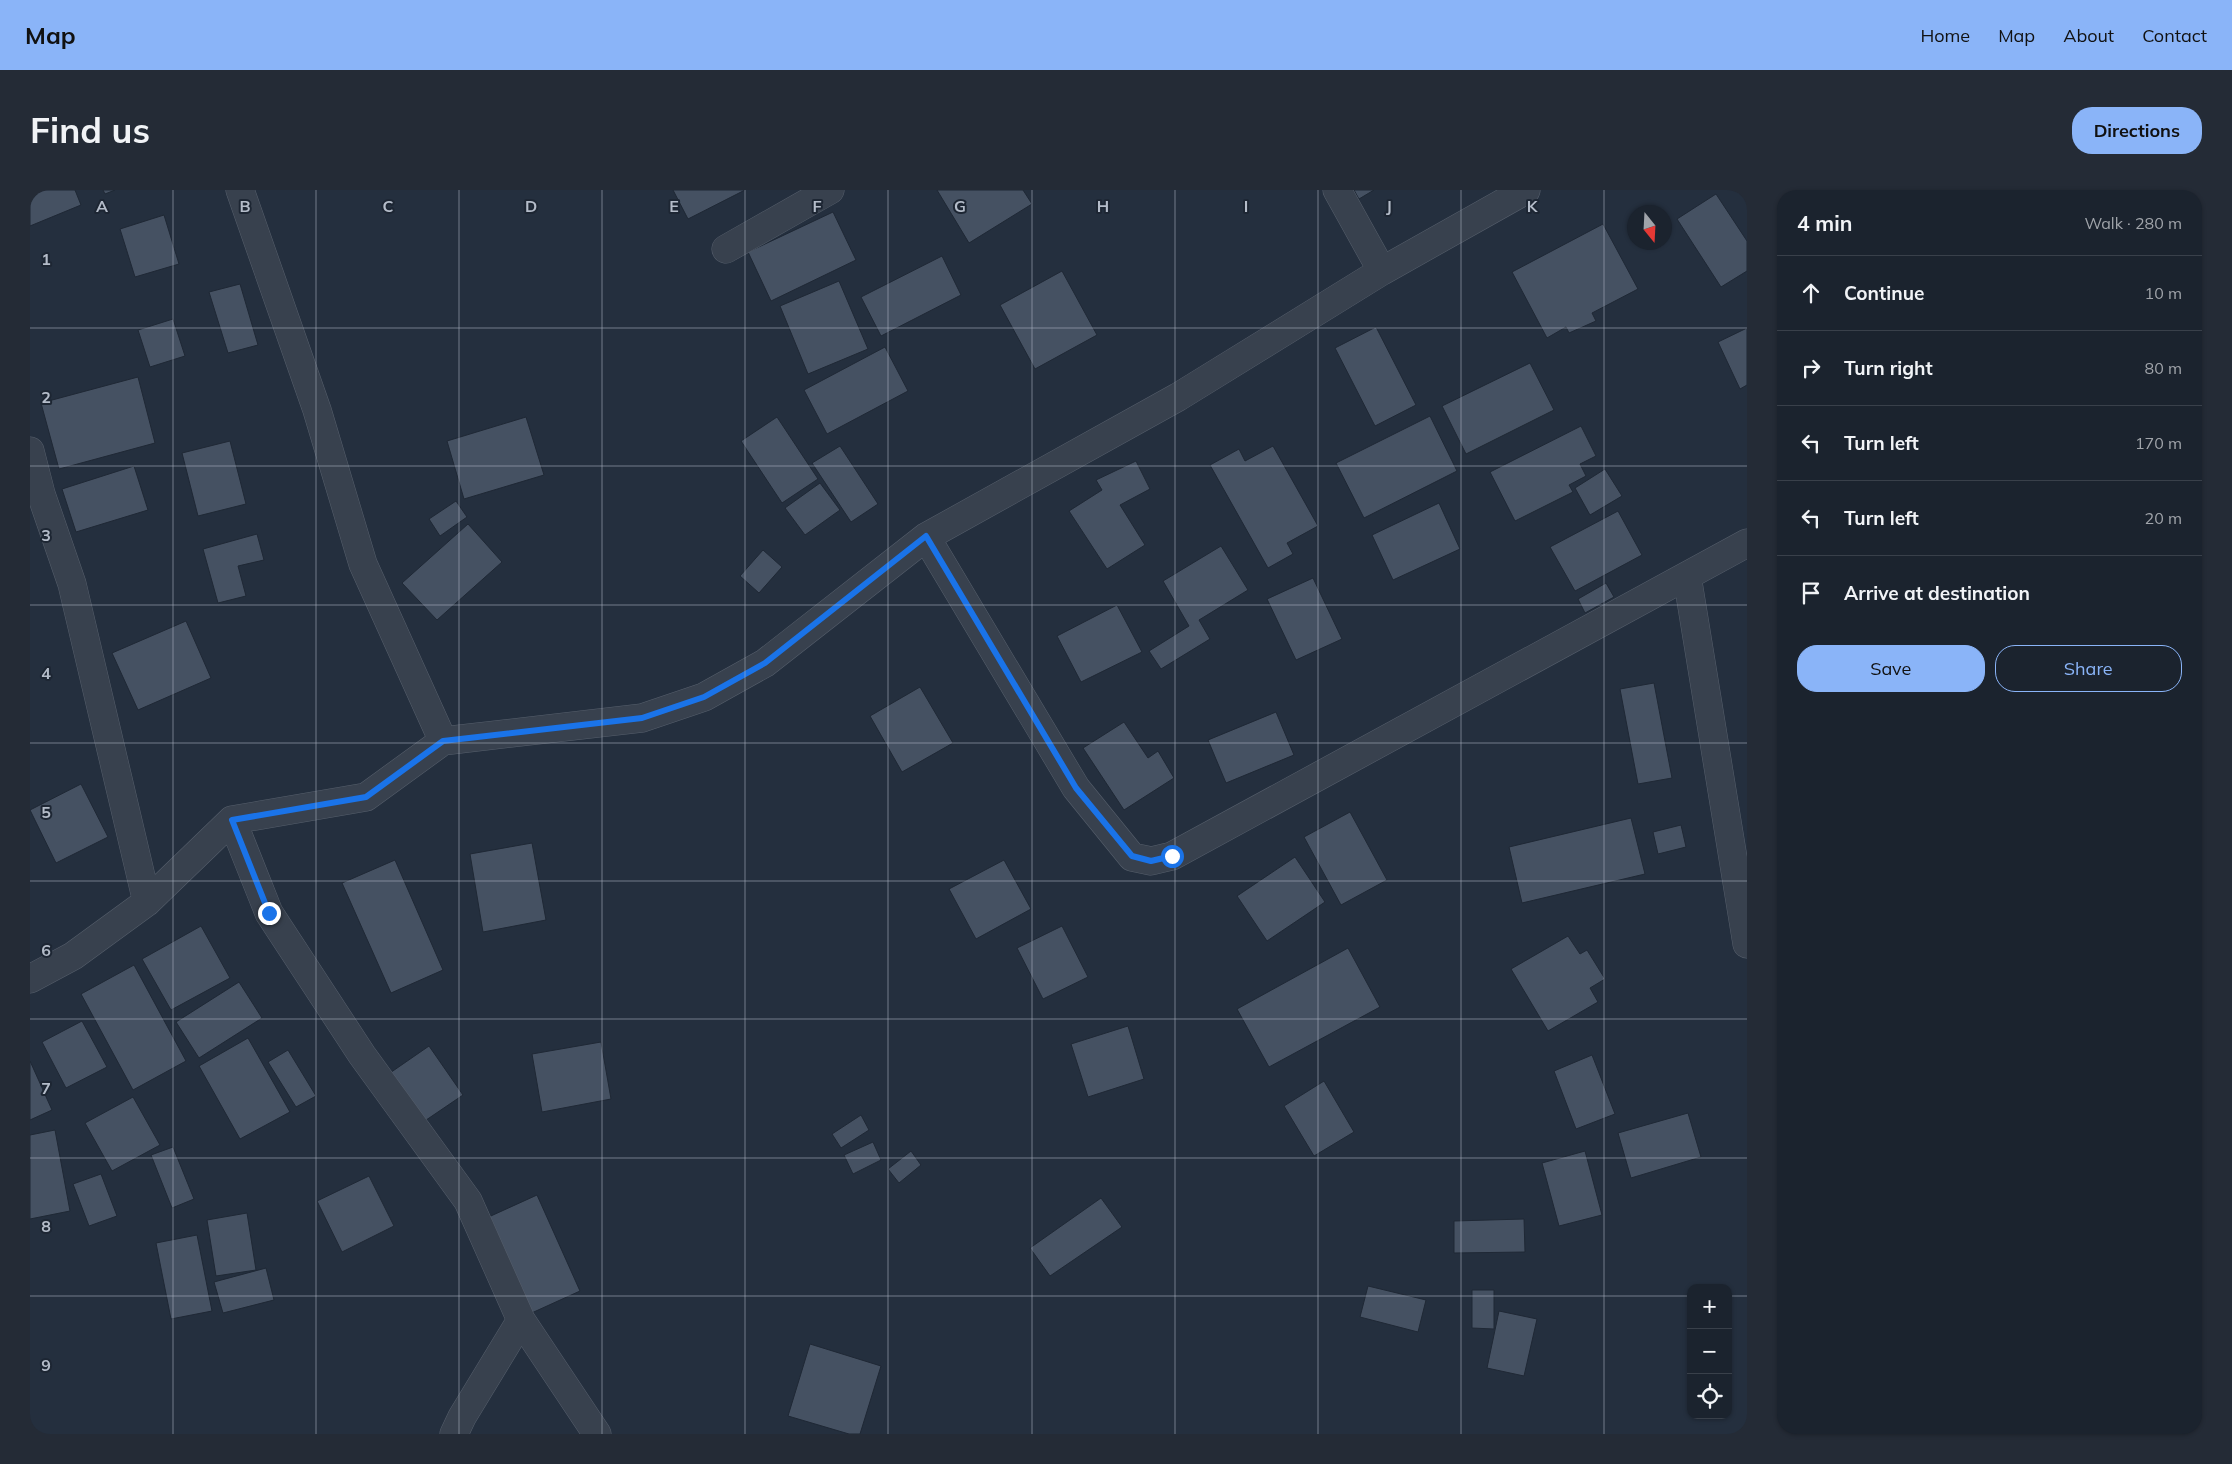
<!DOCTYPE html>
<html lang="en">
<head>
<meta charset="utf-8">
<style>
  body { margin:0; font-family:Mulish,sans-serif; background:#242b36; color:#f1f3f6 }
  .controls { position:absolute; right:15px; bottom:15px; display:grid; overflow:hidden; border-radius:10px; box-shadow:0 1px 4px #0004 }
  .controls button { width:45px; height:45px; display:grid; place-items:center; padding:0; border:0; border-bottom:1px solid #39404a; background:#1b232e; color:#f1f3f6; font:25px sans-serif }
  .compass { position:absolute; left:1597px; top:15px; width:45px; height:45px; border-radius:50%; background:#1b232e; box-shadow:0 1px 4px #0004; rotate:162deg }
  .stop { position:absolute; width:15px; height:15px; margin:-11px; border:4px solid #1a73e8; border-radius:50%; background:#fff }
  .stop.end { background:#1a73e8; border-color:#fff; box-shadow:0 1px 5px #0008 }
  .list { margin:0; padding:0; list-style:none }
  h2 { display:flex; justify-content:space-between; align-items:center; height:65px; margin:0; padding:0 20px; font-size:21px }
  h2 small { font-size:16px; font-weight:400; color:#a0a4aa }
  .list li { display:grid; grid-template-columns:32px 1fr auto; gap:15px; align-items:center; box-sizing:border-box; height:75px; padding:0 20px; border-top:1px solid #39404a }
  .list b { display:block; font-size:19px; white-space:nowrap }
  .list em { font-size:16px; font-style:normal; color:#a0a4aa }
  .actions { display:flex; gap:10px; padding:15px 20px }
  .actions a { flex:1; padding:11px 0; border:1px solid #8ab4f8; border-radius:20px; text-align:center; font-size:18px; color:#8ab4f8 }
  .actions .main { background:#8ab4f8; color:#111 }
  .icon { flex:none; width:28px; height:28px; fill:none; stroke:currentColor; stroke-width:2; stroke-linecap:round; stroke-linejoin:round }
  .map { position:relative; flex:none; width:1717px; height:1244px; overflow:hidden; border-radius:20px }
  header { display:flex; align-items:center; gap:30px; box-sizing:border-box; height:70px; padding:0 25px; background:#8ab4f8; color:#111 }
  header strong { font-size:24px }
  nav { display:flex; gap:28px; margin-inline-start:auto; font-size:18px }
  .intro { display:flex; align-items:center; justify-content:space-between; box-sizing:border-box; height:120px; padding:0 30px }
  h1 { margin:0; font-size:35px }
  .button { padding:12px 22px; border-radius:20px; background:#8ab4f8; color:#111; font-size:18px; font-weight:700 }
  main { display:flex; gap:30px; padding:0 30px }
  aside { flex:1; background:#1b232e; border-radius:20px; box-shadow:0 1px 4px #0004 }
  .map>svg:first-child { display:block }
</style>
</head>
<body>
<header>
<strong>Map</strong>
<nav><a>Home</a><a>Map</a><a>About</a><a>Contact</a></nav>
</header>
<div class="intro"><h1>Find us</h1><a class="button">Directions</a></div>
<main>
<div class="map">
<svg width="1717" height="1244" viewBox="0 0 1717 1244">
  <rect width="100%" height="100%" fill="#242f3e"/>
  <path fill="#455162" stroke="#1f2835" d="M0 0H45L51 15 0 36Z
    M73 0H85L75 4Z
    M643 0H715L658 29Z
    M907 0H993L1002 14 939 53Z
    M1324 0H1344L1329 9Z
    M1686 4 1717 51V81L1691 97 1647 29Z
    M803 22 826 70 741 111 718 62Z
    M134 25 149 74 105 87 90 39Z
    M1573 34 1608 99 1562 123 1566 131 1539 143 1536 137 1517 148 1482 82Z
    M912 66 931 105 851 146 831 107Z
    M1032 81 1067 145 1005 179 970 115Z
    M809 91 838 159 778 184 750 116Z
    M210 94 228 155 198 163 179 102Z
    M143 129 155 166 120 177 108 140Z
    M1346 137 1386 215 1345 236 1305 158Z
    M1717 138V195L1710 199 1688 152Z
    M855 157 878 201 797 244 774 200Z
    M1500 173 1524 220 1436 264 1412 216Z
    M108 187 125 253 29 279 11 213Z
    M1400 226 1427 281 1334 328 1306 273Z
    M496 227 514 285 434 309 417 251Z
    M747 227 788 289 752 313 711 251Z
    M1551 236 1566 266 1550 274 1556 286 1539 295 1543 302 1485 331 1460 282Z
    M200 251 216 314 168 326 152 263Z
    M810 256 848 314 821 332 782 273Z
    M1243 256 1288 336 1257 353 1263 364 1238 378 1180 275 1209 259 1215 271Z
    M1106 271 1120 299 1090 315 1115 355 1077 379 1039 321 1072 300 1066 290Z
    M104 276 118 320 46 342 32 299Z
    M1575 279 1592 306 1560 325 1545 298Z
    M790 293 810 320 775 345 755 318Z
    M426 311 437 327 410 346 399 329Z
    M1409 313 1430 359 1363 390 1342 345Z
    M1588 321 1612 365 1545 401 1520 357Z
    M438 334 472 372 407 430 372 393Z
    M227 344 234 370 208 376 216 406 188 413 173 359Z
    M1191 356 1218 400 1169 430 1180 449 1131 479 1119 461 1159 436 1133 391Z
    M733 360 752 377 729 403 710 386Z
    M1283 388 1312 449 1266 470 1237 409Z
    M1576 393 1584 407 1555 423 1548 409Z
    M1087 415 1112 462 1051 492 1027 446Z
    M156 431 181 488 108 520 82 463Z
    M1624 493 1642 588 1608 594 1590 499Z
    M890 497 923 553 872 582 840 526Z
    M1246 522 1264 565 1196 593 1178 550Z
    M1094 532 1118 568 1128 561 1144 588 1094 620 1053 558Z
    M51 594 78 647 26 673 0 620Z
    M1320 622 1357 690 1311 715 1274 647Z
    M1601 628 1615 684 1492 713 1479 657Z
    M1651 635 1656 657 1628 664 1623 642Z
    M502 653 516 730 453 742 440 664Z
    M1265 667 1295 712 1237 751 1207 706Z
    M365 670 413 780 361 803 312 693Z
    M974 670 1001 719 946 749 919 699Z
    M171 736 200 788 141 820 112 769Z
    M1032 736 1058 787 1013 809 987 758Z
    M1538 746 1550 764 1557 760 1575 789 1560 798 1568 812 1518 841 1481 779Z
    M1318 758 1350 817 1239 877 1207 819Z
    M104 775 156 871 103 900 51 804Z
    M209 792 232 828 169 868 146 832Z
    M52 831 77 877 36 898 12 852Z
    M1098 836 1114 889 1058 907 1041 854Z
    M218 848 260 922 210 949 169 876Z
    M571 852 581 909 512 922 502 864Z
    M399 856 433 905 377 943 344 894Z
    M258 860 286 906 266 917 238 872Z
    M1562 865 1585 924 1546 939 1524 881Z
    M0 871 22 920 0 930Z
    M1294 891 1324 942 1284 966 1254 916Z
    M103 907 130 955 82 981 55 933Z
    M1658 923 1671 967 1601 988 1588 943Z
    M831 925 839 940 811 958 802 944Z
    M25 940 40 1021 0 1029V945Z
    M843 952 851 970 823 984 814 965Z
    M143 957 164 1009 142 1018 121 965Z
    M881 961 891 975 869 993 858 979Z
    M1555 961 1572 1025 1529 1036 1512 973Z
    M71 984 87 1026 59 1036 43 994Z
    M339 986 364 1036 312 1062 287 1011Z
    M507 1005 550 1101 495 1126 452 1030Z
    M1071 1008 1092 1037 1020 1086 1000 1058Z
    M217 1023 226 1080 186 1086 177 1030Z
    M1494 1029 1495 1062 1424 1063V1031Z
    M167 1045 182 1121 141 1129 126 1053Z
    M236 1078 244 1110 193 1123 184 1092Z
    M1338 1096 1396 1110 1388 1142 1330 1127Z
    M1442 1100H1464V1139L1442 1138Z
    M1469 1121 1507 1129 1494 1186 1457 1178Z
    M780 1154 851 1176 830 1244H819L758 1226Z"/>
  <g fill="none" stroke-linecap="round" stroke-linejoin="round">
    <defs>
      <path id="minor" d="M210 0 287 220 333 374 413 551
        M1307 0 1352 81
        M696 59 800 0
        M0 261 11 304 42 394 117 712
        M896 347 1046 598 1102 667 1121 671 1142 666 1717 353
        M1657 386 1717 754
        M202 630 239 723 332 865 438 1011 491 1130 432 1227 424 1244
        M0 789 43 766 117 712 202 630 336 607 413 551 612 528 674 507 735 473 896 347 1148 207 1352 81 1496 0
        M491 1130 567 1244"/>
    </defs>
    <use href="#minor" stroke="#565f6c" stroke-width="29"/>
    <use href="#minor" stroke="#38414e" stroke-width="28"/>
  </g>
  <g fill="none" stroke-linecap="round" stroke-linejoin="round">
    <path stroke="#1a73e8" stroke-width="6" d="M239 723 202 630 336 607 413 551 612 528 674 507 735 473 896 346 1046 598 1102 666 1121 671 1142 666"/>
  </g>
  <path fill="none" stroke="#b4bcc9" stroke-width="1" stroke-opacity="0.55" d="M143 0V1244M286 0V1244M429 0V1244M572 0V1244M715 0V1244M858 0V1244M1002 0V1244M1145 0V1244M1288 0V1244M1431 0V1244M1574 0V1244M0 138H1717M0 276H1717M0 415H1717M0 553H1717M0 691H1717M0 829H1717M0 968H1717M0 1106H1661M1698 1106H1717"/>
  <g font-size="16" text-anchor="middle" font-weight="bold" fill="#b4bcc9" stroke="#1d2633" stroke-width="4" stroke-linejoin="round" paint-order="stroke">
    <text x="72" y="22">A</text>
    <text x="215" y="22">B</text>
    <text x="358" y="22">C</text>
    <text x="501" y="22">D</text>
    <text x="644" y="22">E</text>
    <text x="787" y="22">F</text>
    <text x="930" y="22">G</text>
    <text x="1073" y="22">H</text>
    <text x="1216" y="22">I</text>
    <text x="1359" y="22">J</text>
    <text x="1502" y="22">K</text>
    <text x="16" y="75">1</text>
    <text x="16" y="213">2</text>
    <text x="16" y="351">3</text>
    <text x="16" y="489">4</text>
    <text x="16" y="628">5</text>
    <text x="16" y="766">6</text>
    <text x="16" y="904">7</text>
    <text x="16" y="1042">8</text>
    <text x="16" y="1181">9</text>
  </g>
</svg>
<div class="controls">
<button>+</button>
<button>−</button>
<button><svg class="icon" aria-label="locate" viewBox="0 0 24 24"><circle cx="12" cy="12" r="6"/><path d="M12 2v4M12 18v4M2 12h4M18 12h4"/></svg></button>
</div>
<svg class="compass" viewBox="-18 -18 36 36"><path d="M0-13l5 13h-10z" fill="#e53935"/><path d="M0 13l5-13h-10z" fill="#a0a4aa"/></svg>
<div class="stop" style="left:1142px;top:666px"></div>
<div class="stop end" style="left:239px;top:723px"></div>
</div>
<aside>
<h2>4 min<small>Walk · 280 m</small></h2>
<ul class="list">
<li><svg class="icon" aria-label="ahead" viewBox="0 0 24 24"><path d="M12 20V5M6 11l6-6 6 6"/></svg><div><b>Continue</b></div><em>10 m</em></li>
<li><svg class="icon" aria-label="right" viewBox="0 0 24 24"><path d="M7 20v-9h11M14 6l5 5-5 5"/></svg><div><b>Turn right</b></div><em>80 m</em></li>
<li><svg class="icon" aria-label="left" viewBox="0 0 24 24"><path d="M17 20v-9H6M10 6l-5 5 5 5"/></svg><div><b>Turn left</b></div><em>170 m</em></li>
<li><svg class="icon" aria-label="left" viewBox="0 0 24 24"><path d="M17 20v-9H6M10 6l-5 5 5 5"/></svg><div><b>Turn left</b></div><em>20 m</em></li>
<li><svg class="icon" aria-label="arrive" viewBox="0 0 24 24"><path d="M6 21V4h12l-3 4 3 4H6"/></svg><div><b>Arrive at destination</b></div></li>
</ul>
<div class="actions"><a class="main">Save</a><a>Share</a></div>
</aside>
</main>
</body>
</html>
